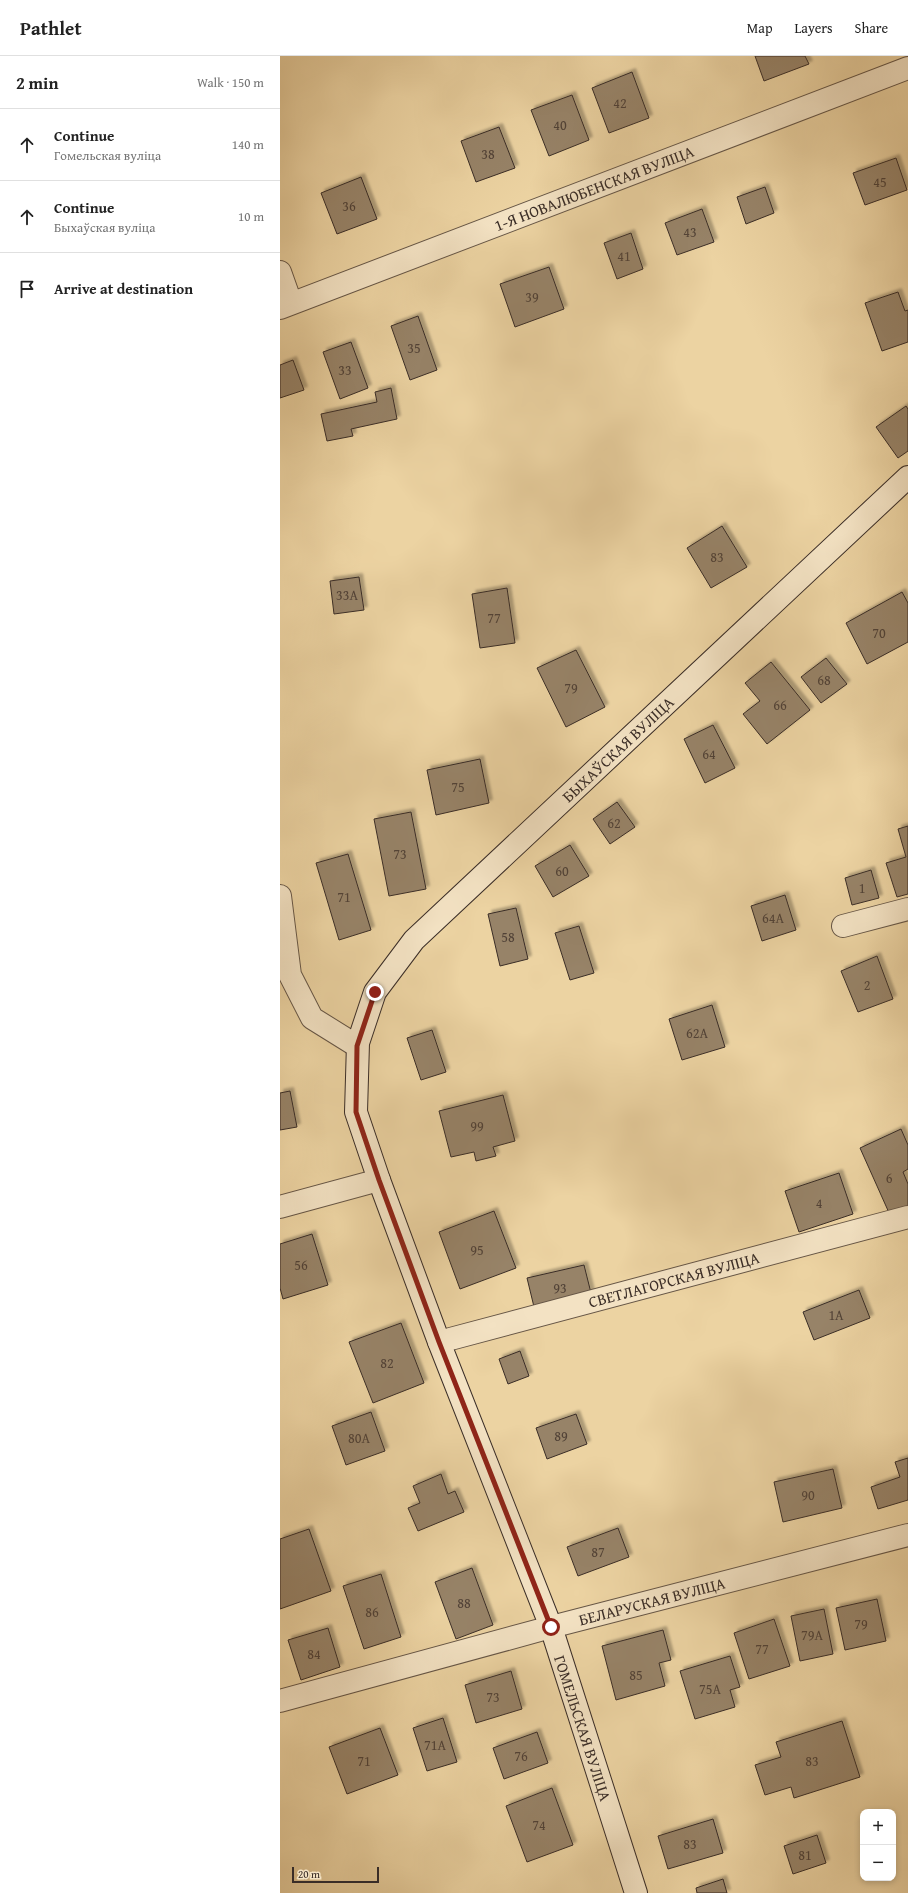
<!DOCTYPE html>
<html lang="en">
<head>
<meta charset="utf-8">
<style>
  body { margin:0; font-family:"Gentium Book Plus",serif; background:#f2f2f2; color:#222 }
  .controls { position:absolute; right:12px; bottom:12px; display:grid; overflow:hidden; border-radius:8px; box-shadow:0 2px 6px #0003 }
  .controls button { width:36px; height:36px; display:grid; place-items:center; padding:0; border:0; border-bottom:1px solid #e0e0e0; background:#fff; color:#222; font:20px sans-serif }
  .scale { position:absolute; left:12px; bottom:10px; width:87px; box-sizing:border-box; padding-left:4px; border:2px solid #3a2d27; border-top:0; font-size:11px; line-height:14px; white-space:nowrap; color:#3a2d27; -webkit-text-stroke:3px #f3e2c3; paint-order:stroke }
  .stop { position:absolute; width:12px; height:12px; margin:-9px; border:3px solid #8f2418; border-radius:50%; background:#fff }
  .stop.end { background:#8f2418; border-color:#fff; box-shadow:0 1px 4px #0008 }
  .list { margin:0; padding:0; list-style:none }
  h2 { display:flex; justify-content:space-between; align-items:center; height:52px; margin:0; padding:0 16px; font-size:17px }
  h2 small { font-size:13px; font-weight:400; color:#767676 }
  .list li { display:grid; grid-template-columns:26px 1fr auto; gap:12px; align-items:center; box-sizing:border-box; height:72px; padding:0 16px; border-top:1px solid #e0e0e0 }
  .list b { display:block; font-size:15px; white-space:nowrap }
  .list p { margin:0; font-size:13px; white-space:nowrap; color:#767676 }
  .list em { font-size:13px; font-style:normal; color:#767676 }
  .icon { flex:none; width:22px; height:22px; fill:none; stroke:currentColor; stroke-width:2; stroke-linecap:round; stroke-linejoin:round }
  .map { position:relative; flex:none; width:628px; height:1837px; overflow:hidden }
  header { display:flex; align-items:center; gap:24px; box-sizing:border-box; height:56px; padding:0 20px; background:#fff; border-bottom:1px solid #e0e0e0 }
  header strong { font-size:19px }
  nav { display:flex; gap:22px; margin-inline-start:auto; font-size:14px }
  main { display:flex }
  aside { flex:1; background:#fff }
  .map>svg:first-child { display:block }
</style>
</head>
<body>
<header>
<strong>Pathlet</strong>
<nav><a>Map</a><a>Layers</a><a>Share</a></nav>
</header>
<main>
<aside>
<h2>2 min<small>Walk · 150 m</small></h2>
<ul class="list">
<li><svg class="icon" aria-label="ahead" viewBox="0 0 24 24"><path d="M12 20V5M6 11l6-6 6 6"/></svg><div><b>Continue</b><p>Гомельская вуліца</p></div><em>140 m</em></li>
<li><svg class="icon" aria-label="ahead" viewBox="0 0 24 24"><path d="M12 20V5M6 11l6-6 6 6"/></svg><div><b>Continue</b><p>Быхаўская вуліца</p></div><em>10 m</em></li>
<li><svg class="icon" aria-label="arrive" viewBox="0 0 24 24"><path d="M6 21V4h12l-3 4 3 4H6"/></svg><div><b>Arrive at destination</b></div></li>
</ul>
</aside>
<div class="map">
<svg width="628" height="1837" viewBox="0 0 628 1837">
  <defs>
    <filter id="shadow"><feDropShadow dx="3.5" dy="-3.5" stdDeviation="1" flood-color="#0004"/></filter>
  </defs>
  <rect width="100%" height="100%" fill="#ecd3a2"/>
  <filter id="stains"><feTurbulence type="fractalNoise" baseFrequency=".005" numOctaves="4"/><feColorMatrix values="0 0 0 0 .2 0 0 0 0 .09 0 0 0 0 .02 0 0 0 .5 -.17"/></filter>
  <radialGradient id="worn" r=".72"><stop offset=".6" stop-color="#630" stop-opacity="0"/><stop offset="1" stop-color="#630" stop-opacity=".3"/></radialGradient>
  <path fill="#978367" stroke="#3a2d27" filter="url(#shadow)" d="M475 0H525L529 8 484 25Z
    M352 16 369 62 329 77 312 32Z
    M292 39 309 84 269 100 251 54Z
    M219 71 235 112 196 126 181 85Z
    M616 102 627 134 585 149 573 117Z
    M81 121 97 163 57 178 41 137Z
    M485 131 494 157 466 168 457 141Z
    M422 153 434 186 397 199 385 167Z
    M351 177 363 213 337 223 324 187Z
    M269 211 284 253 235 271 220 228Z
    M618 236 625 255 628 254V286L602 295 585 247Z
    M138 260 157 314 130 324 111 270Z
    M71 286 88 332 60 343 43 296Z
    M13 304 24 334 0 342V309Z
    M111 332 117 363 71 373 73 380 47 385 41 358 97 346 95 336Z
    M626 350 628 353V395L618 402 596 371Z
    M442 470 467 511 431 532 407 492Z
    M79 521 84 554 54 558 50 525Z
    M227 532 235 587 200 592 192 538Z
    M622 536 628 547V586L587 608 566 567Z
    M296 594 325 651 286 671 257 612Z
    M546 602 567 628 541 647 521 621Z
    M491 606 530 654 487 688 463 658 480 645 465 627Z
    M433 669 455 712 425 727 404 683Z
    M200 703 209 747 156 759 147 714Z
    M337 746 355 771 330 788 313 763Z
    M131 756 146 833 109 840 94 763Z
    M628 770V838L617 841 606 807 626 801 618 773Z
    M290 789 309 820 273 841 255 810Z
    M68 798 91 874 59 884 36 807Z
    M591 814 599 842 572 849 565 822Z
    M505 839 516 874 482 885 471 850Z
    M236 852 248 903 220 910 208 858Z
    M299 870 314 917 290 924 275 877Z
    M597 900 613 943 578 956 561 915Z
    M432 949 445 991 402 1004 389 963Z
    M152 974 166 1016 141 1024 127 982Z
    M10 1035 17 1071 0 1074V1037Z
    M223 1039 235 1085 213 1091 216 1100 196 1105 194 1096 171 1101 159 1055Z
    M621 1073 628 1089V1113L623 1116 628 1128V1151L610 1159 580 1092Z
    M559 1117 573 1158 519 1176 505 1135Z
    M214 1155 236 1212 180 1233 159 1176Z
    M32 1178 48 1229 3 1243 0 1232V1188Z
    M304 1209 312 1241 255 1255 247 1222Z
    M579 1234 590 1262 534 1284 523 1256Z
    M121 1267 144 1327 93 1347 69 1286Z
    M240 1295 249 1320 228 1328 219 1303Z
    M91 1356 105 1395 66 1409 52 1370Z
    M296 1358 307 1388 267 1403 256 1372Z
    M628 1402V1444L598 1453 591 1431 620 1421 615 1406Z
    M553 1413 562 1452 503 1466 494 1426Z
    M161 1418 168 1438 175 1435 184 1456 138 1475 128 1452 140 1447 133 1430Z
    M338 1472 349 1501 298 1520 287 1491Z
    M29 1473 51 1535 0 1553V1483Z
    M192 1512 213 1569 176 1583 155 1526Z
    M101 1518 121 1581 84 1593 63 1530Z
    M597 1543 606 1585 565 1594 556 1552Z
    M544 1553 553 1598 520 1605 511 1560Z
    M494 1563 510 1610 469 1623 454 1577Z
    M48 1572 60 1611 21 1624 8 1584Z
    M383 1574 391 1604 379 1607 385 1630 336 1644 322 1590Z
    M450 1600 460 1631 450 1634 455 1651 415 1663 400 1615Z
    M231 1615 242 1653 196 1667 185 1629Z
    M163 1662 177 1706 147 1715 133 1672Z
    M562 1665 580 1721 514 1742 511 1731 485 1739 475 1709 501 1701 496 1686Z
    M100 1672 118 1719 67 1738 49 1691Z
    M257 1676 268 1707 224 1723 213 1692Z
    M272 1732 293 1789 247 1806 226 1750Z
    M433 1763 443 1797 388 1813 378 1780Z
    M537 1779 546 1807 513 1818 504 1790Z
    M443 1823 447 1837H417L416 1832Z"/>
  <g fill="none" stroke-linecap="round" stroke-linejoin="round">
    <defs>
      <g id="minor">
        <path d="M0 216 11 247"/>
        <path id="s1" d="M0 252 628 12"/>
        <path d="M0 840 10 919 32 962 77 990"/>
        <path d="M563 870 628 853"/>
        <path d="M0 1151 99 1124"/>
        <path id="s2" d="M159 1286 628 1161"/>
        <path id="s3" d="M0 1645 271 1571 628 1479"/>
      </g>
      <g id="secondary">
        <path id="s4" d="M356 1837 271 1571 159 1286 99 1124 76 1056 78 987 95 936 134 884 628 421"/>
      </g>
    </defs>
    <use href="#minor" stroke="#665646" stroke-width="24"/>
    <use href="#secondary" stroke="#3a2d27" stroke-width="24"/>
    <use href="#minor" stroke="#f3e2c3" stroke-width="22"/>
    <use href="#secondary" stroke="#f3e2c3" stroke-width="22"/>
  </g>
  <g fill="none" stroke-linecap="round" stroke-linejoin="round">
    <path stroke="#8f2418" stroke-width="5" d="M95 936 77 990 76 1056 99 1124 159 1286 271 1571"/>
  </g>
  <g text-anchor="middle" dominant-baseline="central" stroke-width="3" stroke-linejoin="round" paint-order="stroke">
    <g font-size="14" fill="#514237">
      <text x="340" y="47">42</text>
      <text x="280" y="69">40</text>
      <text x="208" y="98">38</text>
      <text x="600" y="126">45</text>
      <text x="69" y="150">36</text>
      <text x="410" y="176">43</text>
      <text x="344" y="200">41</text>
      <text x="252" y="241">39</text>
      <text x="134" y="292">35</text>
      <text x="65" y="314">33</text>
      <text x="437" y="501">83</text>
      <text x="67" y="539">33А</text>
      <text x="214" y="562">77</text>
      <text x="599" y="577">70</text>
      <text x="544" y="624">68</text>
      <text x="291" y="632">79</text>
      <text x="500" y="649">66</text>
      <text x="429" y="698">64</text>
      <text x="178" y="731">75</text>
      <text x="334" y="767">62</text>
      <text x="120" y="798">73</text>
      <text x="282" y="815">60</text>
      <text x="582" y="832">1</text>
      <text x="64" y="841">71</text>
      <text x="493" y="862">64А</text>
      <text x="228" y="881">58</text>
      <text x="587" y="929">2</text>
      <text x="417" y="977">62А</text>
      <text x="197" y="1070">99</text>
      <text x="609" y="1122">6</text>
      <text x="539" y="1147">4</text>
      <text x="197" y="1194">95</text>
      <text x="21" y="1209">56</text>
      <text x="280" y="1232">93</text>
      <text x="556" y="1259">1А</text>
      <text x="107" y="1307">82</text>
      <text x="281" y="1380">89</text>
      <text x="79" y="1382">80А</text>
      <text x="528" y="1439">90</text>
      <text x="318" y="1496">87</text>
      <text x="184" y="1547">88</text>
      <text x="92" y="1556">86</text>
      <text x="581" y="1568">79</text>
      <text x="532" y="1579">79А</text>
      <text x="482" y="1593">77</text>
      <text x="34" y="1598">84</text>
      <text x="356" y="1619">85</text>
      <text x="430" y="1633">75А</text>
      <text x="213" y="1641">73</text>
      <text x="155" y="1689">71А</text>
      <text x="241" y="1700">76</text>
      <text x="84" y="1705">71</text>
      <text x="532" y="1705">83</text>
      <text x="259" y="1769">74</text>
      <text x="410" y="1788">83</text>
      <text x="525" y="1799">81</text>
    </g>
    <g font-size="16" fill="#3a2d27" stroke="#f3e2c3">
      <text stroke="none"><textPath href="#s1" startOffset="336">1-Я НОВАЛЮБЕНСКАЯ ВУЛІЦА</textPath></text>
      <text stroke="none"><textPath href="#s4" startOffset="1297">БЫХАЎСКАЯ ВУЛІЦА</textPath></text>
      <text stroke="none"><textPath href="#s2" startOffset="243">СВЕТЛАГОРСКАЯ ВУЛІЦА</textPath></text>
      <text stroke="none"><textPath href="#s3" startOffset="385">БЕЛАРУСКАЯ ВУЛІЦА</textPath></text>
      <text transform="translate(303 1672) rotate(72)">ГОМЕЛЬСКАЯ ВУЛІЦА</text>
    </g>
  </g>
  <rect width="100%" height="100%" filter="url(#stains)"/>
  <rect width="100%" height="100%" fill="url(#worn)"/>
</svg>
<div class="controls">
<button>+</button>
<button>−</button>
</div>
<div class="scale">20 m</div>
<div class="stop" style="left:271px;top:1571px"></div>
<div class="stop end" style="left:95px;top:936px"></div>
</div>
</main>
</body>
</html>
